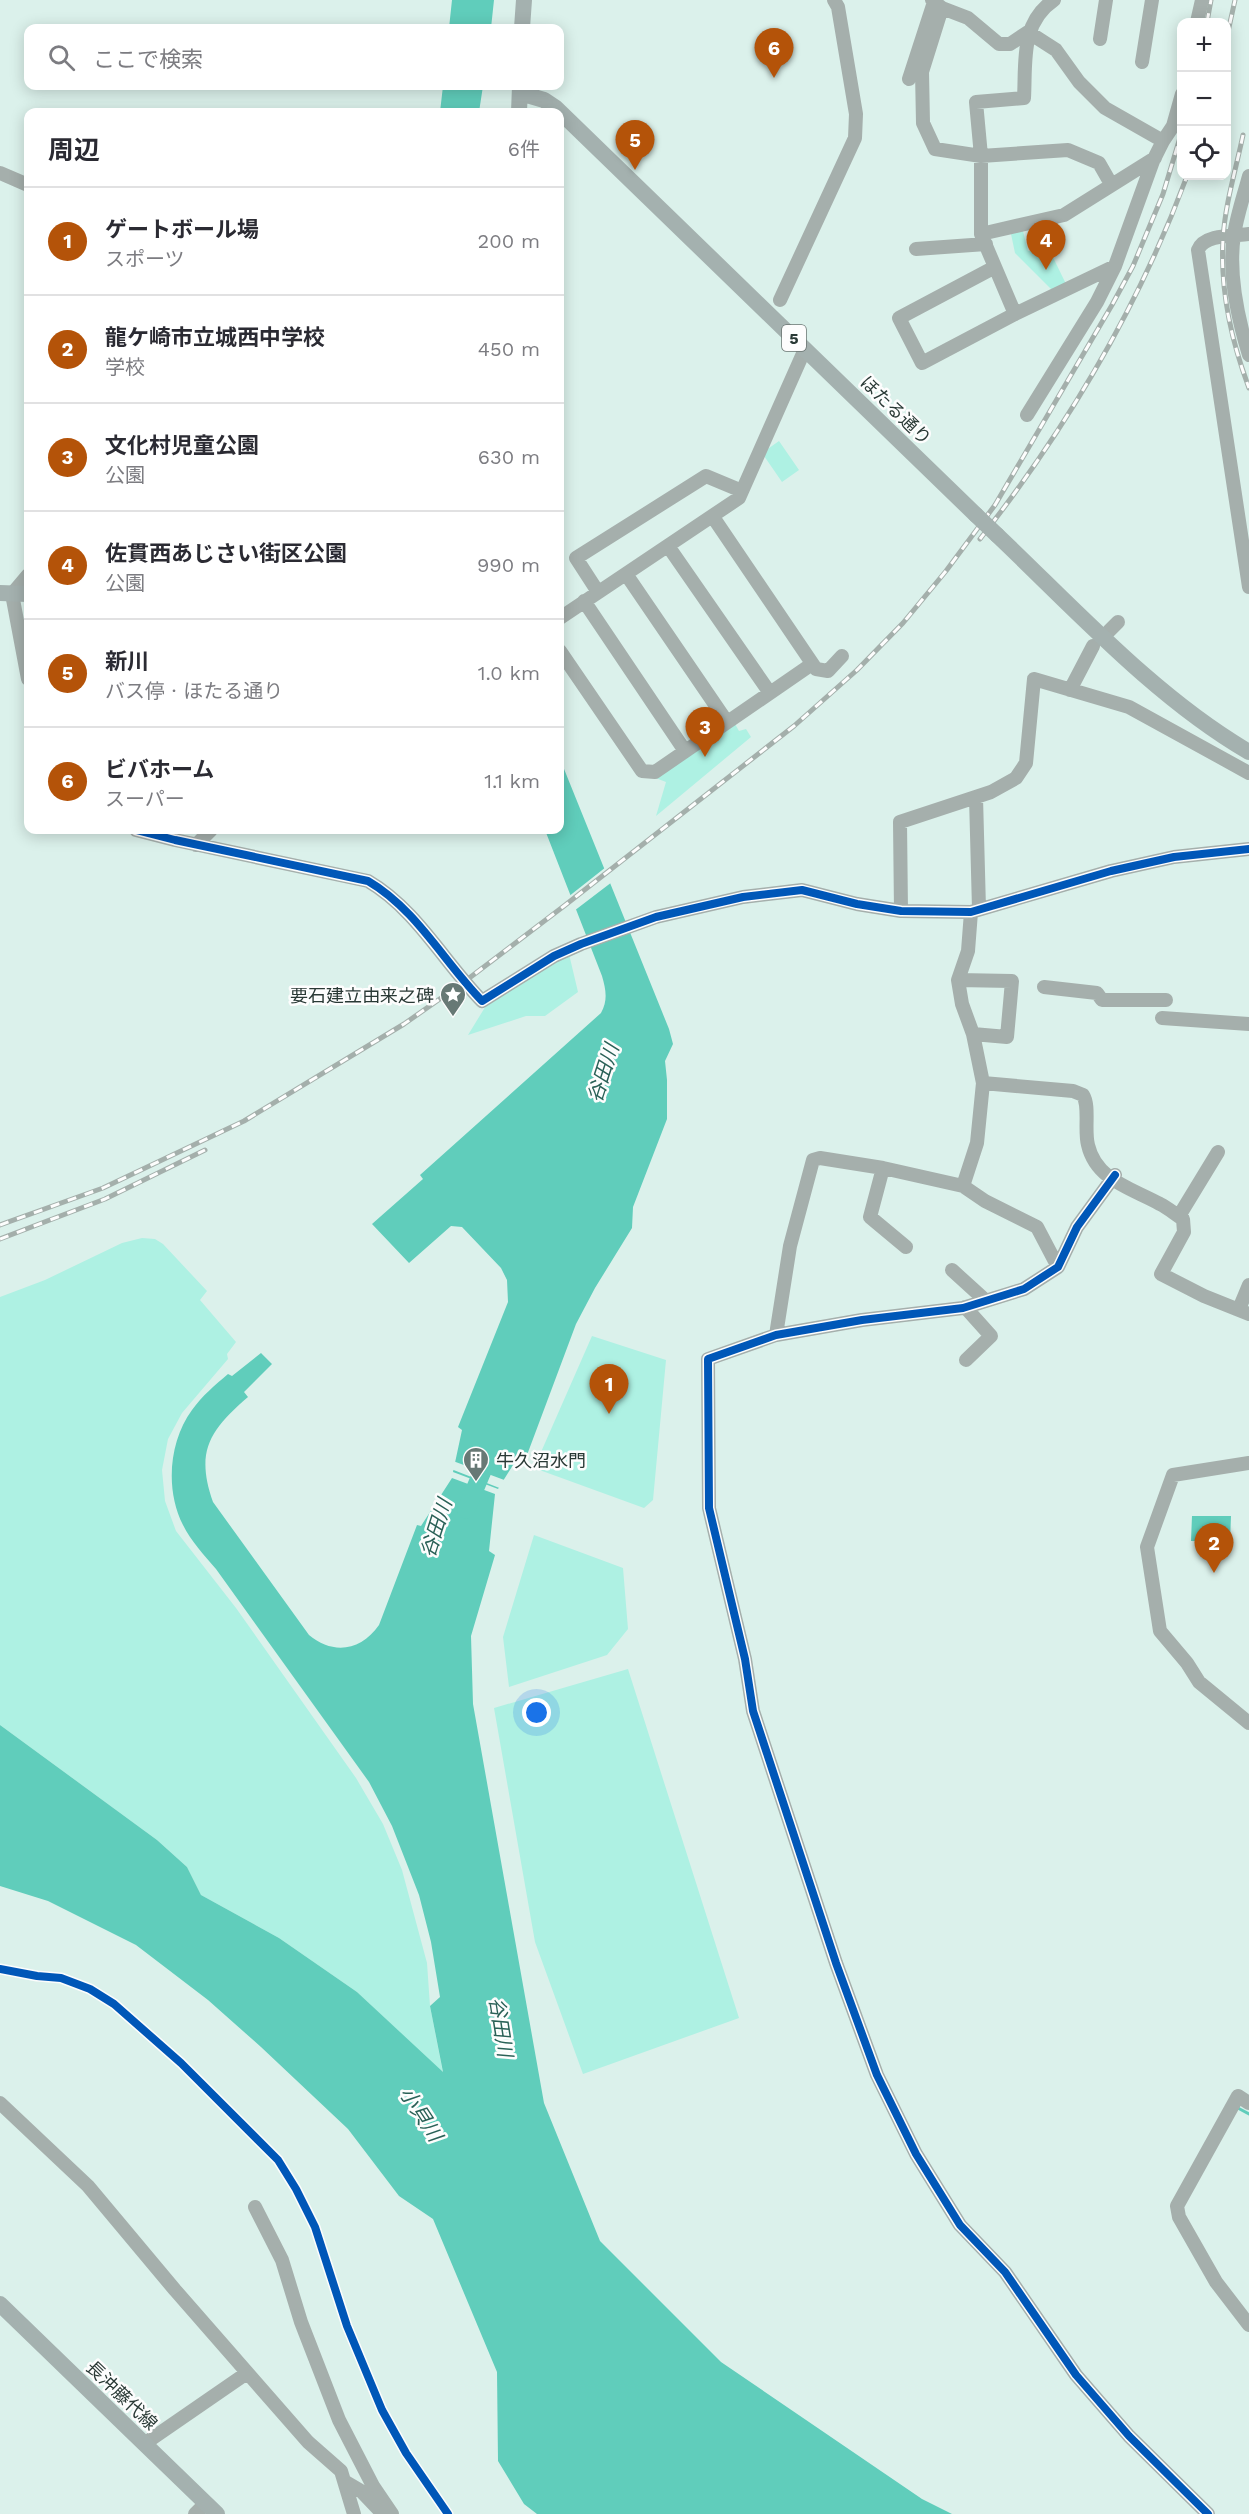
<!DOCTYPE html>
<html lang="ja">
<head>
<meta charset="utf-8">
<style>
  body { margin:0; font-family:"Work Sans","Noto Sans JP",sans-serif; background:#f2f2f3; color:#2b2b33 }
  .controls { position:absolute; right:18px; top:18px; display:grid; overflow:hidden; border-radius:12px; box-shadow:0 3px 15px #0003 }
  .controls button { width:54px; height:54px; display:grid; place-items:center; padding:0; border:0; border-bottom:2px solid #e1e1e2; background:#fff; color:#2b2b33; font:30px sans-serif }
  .you { position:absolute; left:537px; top:1713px; width:21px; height:21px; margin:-15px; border:4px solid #fff; border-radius:50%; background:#1a73e8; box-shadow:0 0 0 9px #1a73e833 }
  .badge { display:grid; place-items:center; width:39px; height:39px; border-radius:50%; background:#b45309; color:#fff; font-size:20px; font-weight:700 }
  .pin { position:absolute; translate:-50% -50px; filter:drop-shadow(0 2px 3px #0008) }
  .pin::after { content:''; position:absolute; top:32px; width:21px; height:18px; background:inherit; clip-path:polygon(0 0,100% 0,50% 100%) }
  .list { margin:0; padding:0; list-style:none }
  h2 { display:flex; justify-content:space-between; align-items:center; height:78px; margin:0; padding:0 24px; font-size:26px }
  h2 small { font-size:20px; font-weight:400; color:#7c7c81 }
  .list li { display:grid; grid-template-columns:39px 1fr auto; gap:18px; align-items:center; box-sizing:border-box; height:108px; padding:0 24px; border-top:2px solid #e1e1e2 }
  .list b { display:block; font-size:22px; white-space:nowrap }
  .list p { margin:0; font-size:20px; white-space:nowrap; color:#7c7c81 }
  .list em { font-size:20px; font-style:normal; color:#7c7c81 }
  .icon { flex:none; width:33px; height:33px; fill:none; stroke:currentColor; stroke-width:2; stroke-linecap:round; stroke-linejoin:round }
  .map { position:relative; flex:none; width:1249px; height:2514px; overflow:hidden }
  .search { position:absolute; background:#fff; box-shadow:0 3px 15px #0003; left:24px; top:24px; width:540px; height:66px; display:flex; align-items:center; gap:15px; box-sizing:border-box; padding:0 21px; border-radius:12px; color:#7c7c81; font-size:22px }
  .panel { position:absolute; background:#fff; box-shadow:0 3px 15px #0003; left:24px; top:108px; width:540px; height:726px; border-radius:12px }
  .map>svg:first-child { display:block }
</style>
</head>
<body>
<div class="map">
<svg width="1249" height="2514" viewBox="0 0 1249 2514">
  <rect width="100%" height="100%" fill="#dbf1eb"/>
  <path fill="#aef1e3" d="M1023 231 1028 251 1048 247 1066 284 1052 290 1015 253 1011 234Z
    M779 441 799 470 782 482 762 453Z
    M735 724 739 731 746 729 751 737 656 816 666 782 653 777Z
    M569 954 578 992 545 1016H526L468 1035 487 1004Z
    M142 1238 155 1239 163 1244 207 1291 200 1300 236 1342 227 1354 228 1359 182 1413 168 1439 162 1470 165 1501 176 1531 236 1608 356 1778 383 1824 402 1870 427 1963 430 2006 443 2073 357 1992 279 1938 201 1895 187 1867 157 1840 0 1725V1297L45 1280 122 1243Z
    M592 1336 666 1360 653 1500 644 1508 534 1468Z
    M534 1535 623 1568 628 1629 607 1655 509 1687 503 1637Z
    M628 1669 739 2018 583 2074 535 1942 494 1708Z"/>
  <path fill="#60cdbb" d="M452 0H494L491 28H449Z
    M443 86H483L479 112H440Z
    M560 759 669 1029 673 1044 665 1061 667 1080V1119L633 1207 632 1228 595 1288 576 1324 527 1455 521 1452 498 1489 453 1472 462 1430 458 1427 508 1302 507 1280 501 1268 462 1227 451 1226 409 1263 372 1224 423 1179 420 1175 601 1013C608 1000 606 990 602 976L545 830H560Z
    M261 1353 272 1364 244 1392 248 1397C210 1430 195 1451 213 1502L309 1635C333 1655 361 1651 379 1625L417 1525 421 1526 452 1478 495 1494 489 1551 495 1555 471 1636 473 1704 544 2103 600 2241 721 2362 922 2499 952 2514H537L524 2504 498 2461 497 2372 433 2219 399 2196 348 2129 261 2047 208 2000 136 1945 48 1901 0 1886V1725L157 1840 187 1867 201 1895 279 1938 357 1992 443 2072 430 2006 440 1997 431 1942 419 1895 392 1826 369 1782 216 1569C204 1555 191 1541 183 1525 165 1490 169 1441 192 1410 202 1396 215 1385 228 1374L232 1376Z
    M1192 1516H1231L1230 1542 1191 1541Z"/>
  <path fill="#dbf1eb" d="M606 867 612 882 574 911 568 897Z
    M453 1461 507 1481 502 1489 451 1469Z"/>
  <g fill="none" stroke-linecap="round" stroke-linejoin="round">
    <path stroke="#60cdbb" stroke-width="3" d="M1236 2107 1249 2114"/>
    <path stroke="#60cdbb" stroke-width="18" d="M466 1510 488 1458"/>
    <path stroke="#a5afac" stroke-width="14" d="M932 0 942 8 968 18 999 44H1010L1028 32
      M1054 0C1020 23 1026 62 1024 98L976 102 981 156V234L1015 314 1115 266
      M942 8 922 72 923 123 935 149 981 156 1068 150 1099 163 1111 184
      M1197 22 1202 0
      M1028 32 1056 50 1079 82 1105 108 1163 141
      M1100 39 1106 0
      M1142 62 1152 0
      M909 79 934 2
      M0 173 28 185
      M1249 176C1244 195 1237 215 1234 235 1228 273 1238 319 1249 355
      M981 234 1064 215 1155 158
      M1249 234C1234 236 1204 234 1198 250L1249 587
      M916 249 986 244
      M995 267 899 318 922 363 1015 314
      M780 300 855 138 856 114 838 7 834 0
      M1027 415 1097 302 1115 266 1153 161 1163 141 1173 126 1182 94
      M713 517 816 669 828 671 842 656
      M668 546 770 693
      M626 574 727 722
      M28 575 12 594 28 679
      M598 592 576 558 706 476 742 491
      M584 601 685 751
      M560 618 739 498 805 349
      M1109 631 1118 622
      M560 651 642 771 655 772 812 664
      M1070 690 1093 646
      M976 797 979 909
      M136 830 175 840 368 881C416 909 444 962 482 1001L554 956 581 944 656 917 743 897 802 890 857 904 901 911 971 912 1111 871 1174 857 1249 849
      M196 845 211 830
      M901 911 900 822 991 792 1016 778 1026 763 1034 679 1129 707 1249 773
      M958 980 1012 981 1007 1037 973 1034
      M1044 987 1097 993 1102 1000H1166
      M1162 1018 1249 1024
      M983 1083 1073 1091 1083 1095C1090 1106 1084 1130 1088 1145 1096 1180 1131 1188 1160 1204 1168 1208 1175 1214 1183 1219L1184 1232 1161 1274 1204 1296 1249 1314
      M883 1168 870 1217 906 1247
      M1115 1175 1077 1227 1058 1267 1024 1289 963 1308 862 1320 776 1335 708 1359 709 1508 745 1659 753 1711 836 1963 877 2075 916 2154 960 2225 1005 2272 1076 2375 1129 2436 1208 2514
      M963 1186 977 1143 983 1083 973 1034 962 1004 958 980 968 951 971 912
      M1179 1216 1218 1152
      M952 1270 985 1300
      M965 1307 991 1336 966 1360
      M1239 1309 1249 1285
      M776 1335 790 1246 813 1160 820 1158 883 1168 963 1186 985 1201 1037 1227 1058 1267
      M1249 1463 1173 1475 1147 1547 1160 1631 1187 1663 1199 1682 1249 1723
      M0 2103 88 2186 175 2290 308 2442 341 2471 354 2514
      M1249 2103 1238 2096 1177 2206 1179 2217 1216 2282 1249 2325
      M255 2207 282 2260 301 2322 339 2420 373 2486 392 2514
      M144 2444 247 2373
      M344 2481 361 2491 383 2514
      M195 2514 206 2503"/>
    <path stroke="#a4b1af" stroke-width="16" d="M522 28 524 0
      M520 93 544 100 556 108 976 515
      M519 112 520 86
      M997 535C1075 609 1156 698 1249 752
      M0 593 28 594
      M0 2304 217 2514"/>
    <defs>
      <path id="rail" d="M1207 22 1211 0
        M1226 41 1235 0
        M1243 135C1236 169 1225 204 1223 239 1220 290 1231 340 1249 388
        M980 539C1066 429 1139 306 1187 176
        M0 1225 103 1188 244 1121 404 1024 464 982 564 906 794 726 857 670 903 623 946 571 995 505 1112 305 1133 266 1163 194 1182 131
        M0 1239 105 1199 205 1150"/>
    </defs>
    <use href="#rail" stroke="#a4afab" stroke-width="5"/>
    <use href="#rail" stroke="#fdfdfd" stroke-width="3" stroke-dasharray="9" stroke-linecap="butt"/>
    <path stroke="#a4b1af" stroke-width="16" d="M976 515 997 535"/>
    <defs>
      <path id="cycleway" d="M136 830 175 840 368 881C416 909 444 962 482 1001L554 956 581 944 656 917 743 897 802 890 857 904 901 911 971 912 1111 871 1174 857 1249 849
        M1115 1175 1077 1227 1058 1267 1024 1289 963 1308 862 1320 776 1335 708 1359 709 1508 745 1659 753 1711 836 1963 877 2075 916 2154 960 2225 1005 2272 1076 2375 1129 2436 1208 2514
        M0 1969 37 1976 61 1978 90 1989 114 2004 181 2063 278 2160 296 2189 315 2227 347 2326 382 2410 406 2453 448 2514"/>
    </defs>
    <use href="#cycleway" stroke="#fdfdfd" stroke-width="11"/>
    <use href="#cycleway" stroke="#0057b8" stroke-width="8"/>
  </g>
  <defs>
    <symbol id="sight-pin" viewBox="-11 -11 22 30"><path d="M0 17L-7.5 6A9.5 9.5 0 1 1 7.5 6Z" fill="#677975" stroke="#fdfdfd"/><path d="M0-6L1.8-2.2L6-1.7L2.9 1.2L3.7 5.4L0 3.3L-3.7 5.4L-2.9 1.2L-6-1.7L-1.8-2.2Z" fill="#fff"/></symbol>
    <symbol id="building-pin" viewBox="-11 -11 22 30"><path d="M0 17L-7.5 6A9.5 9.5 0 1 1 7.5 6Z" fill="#677975" stroke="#fdfdfd"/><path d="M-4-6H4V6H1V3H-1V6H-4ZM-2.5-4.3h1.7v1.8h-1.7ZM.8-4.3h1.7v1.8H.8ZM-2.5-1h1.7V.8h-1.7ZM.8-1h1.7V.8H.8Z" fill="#fff"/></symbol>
  </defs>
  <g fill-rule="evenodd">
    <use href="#sight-pin" x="438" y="980" width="30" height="40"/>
    <use href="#building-pin" x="461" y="1445" width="30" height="40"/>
  </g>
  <g text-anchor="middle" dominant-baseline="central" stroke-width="5" stroke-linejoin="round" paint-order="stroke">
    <rect fill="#fdfdfd" stroke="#697471" stroke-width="1.5" x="782" y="325" width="24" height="26" rx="4.5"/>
    <g font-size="16" font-weight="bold" fill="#293935">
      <text x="794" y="338">5</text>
    </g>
    <g font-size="18" fill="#293935" stroke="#fdfdfd">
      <text transform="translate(896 410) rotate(44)">ほたる通り</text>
      <text transform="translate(122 2395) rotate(44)">長沖藤代線</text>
    </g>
    <g font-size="18" fill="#293935" stroke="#fdfdfd" text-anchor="end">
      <text x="434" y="995">要石建立由来之碑</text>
      <text x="496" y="1460" text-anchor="start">牛久沼水門</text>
    </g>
    <g font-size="20" font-style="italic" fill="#2a6157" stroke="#fdfdfd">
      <text transform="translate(603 1073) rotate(-72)">谷田川</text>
      <text transform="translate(436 1528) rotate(-72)">谷田川</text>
      <text transform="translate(501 2027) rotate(81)">谷田川</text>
      <text transform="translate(421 2114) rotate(57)">小貝川</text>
    </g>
  </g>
</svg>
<div class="controls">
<button>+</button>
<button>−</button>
<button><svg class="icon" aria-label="locate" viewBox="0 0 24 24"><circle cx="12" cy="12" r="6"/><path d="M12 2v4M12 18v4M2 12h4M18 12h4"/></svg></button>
</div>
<div class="you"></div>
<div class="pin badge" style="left:609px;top:1414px">1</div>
<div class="pin badge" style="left:1214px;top:1573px">2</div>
<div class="pin badge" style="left:705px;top:757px">3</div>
<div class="pin badge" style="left:1046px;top:270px">4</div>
<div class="pin badge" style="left:635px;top:170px">5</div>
<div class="pin badge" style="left:774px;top:78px">6</div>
<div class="search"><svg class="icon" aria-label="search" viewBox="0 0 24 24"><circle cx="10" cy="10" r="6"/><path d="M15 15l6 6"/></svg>ここで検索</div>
<section class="panel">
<h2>周辺<small>6件</small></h2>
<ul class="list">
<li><span class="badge">1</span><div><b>ゲートボール場</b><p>スポーツ</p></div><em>200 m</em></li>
<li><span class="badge">2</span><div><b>龍ケ崎市立城西中学校</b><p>学校</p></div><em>450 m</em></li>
<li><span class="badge">3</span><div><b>文化村児童公園</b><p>公園</p></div><em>630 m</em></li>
<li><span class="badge">4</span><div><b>佐貫西あじさい街区公園</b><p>公園</p></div><em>990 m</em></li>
<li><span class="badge">5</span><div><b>新川</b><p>バス停 · ほたる通り</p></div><em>1.0 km</em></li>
<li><span class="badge">6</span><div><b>ビバホーム</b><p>スーパー</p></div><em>1.1 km</em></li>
</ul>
</section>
</div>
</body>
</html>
